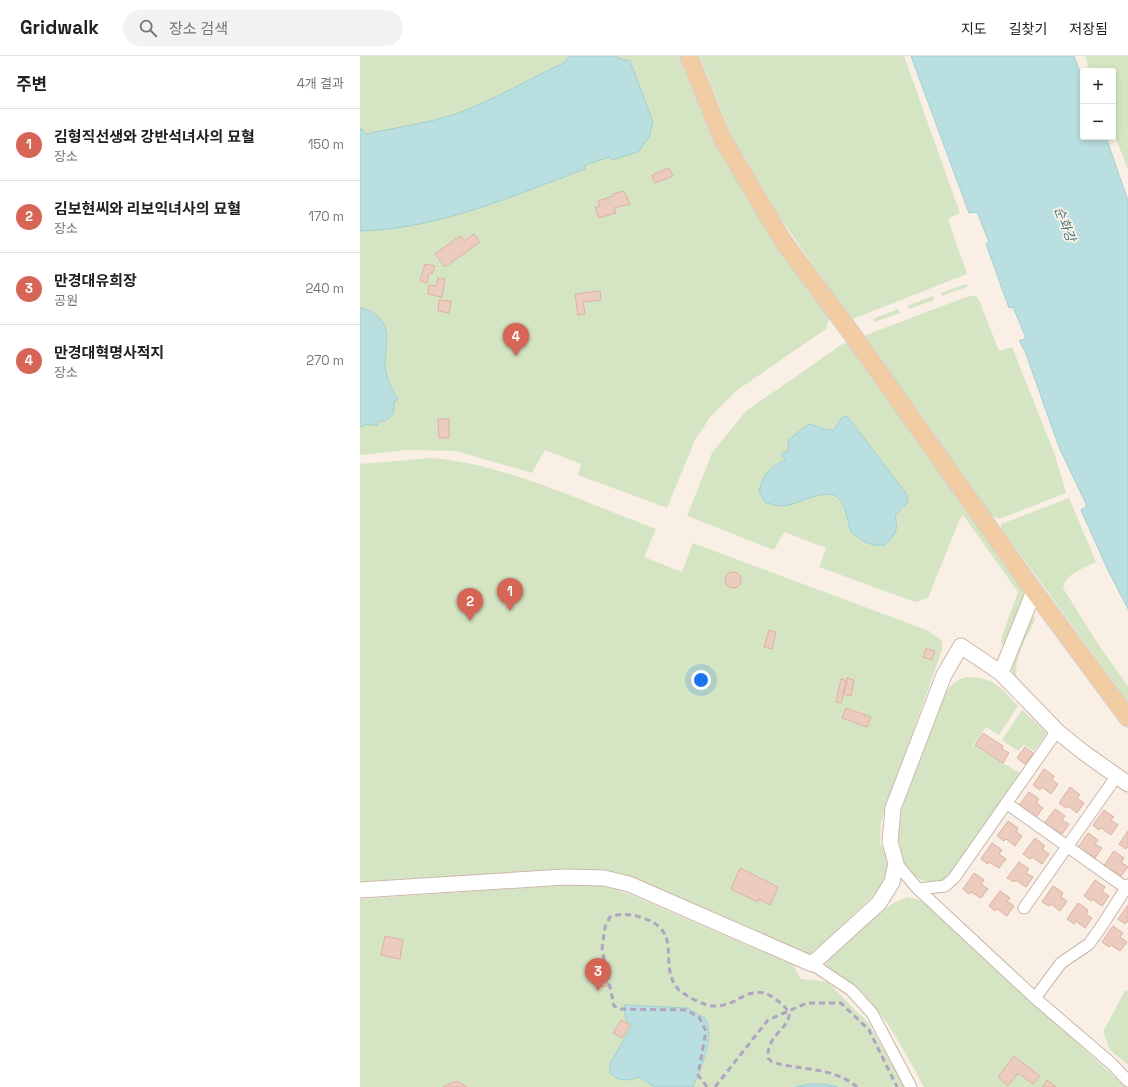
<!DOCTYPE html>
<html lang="ko">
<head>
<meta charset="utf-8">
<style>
  body { margin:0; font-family:"Space Grotesk","Noto Sans KR",sans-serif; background:#f2f2f2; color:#202124 }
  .controls { position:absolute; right:12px; top:12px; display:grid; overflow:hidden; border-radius:4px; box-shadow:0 2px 6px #0003 }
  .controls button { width:36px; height:36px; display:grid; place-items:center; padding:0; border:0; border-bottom:1px solid #e0e0e0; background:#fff; color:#202124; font:20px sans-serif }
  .you { position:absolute; left:341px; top:624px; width:14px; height:14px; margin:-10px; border:3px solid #fff; border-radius:50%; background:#1a73e8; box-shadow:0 0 0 6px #1a73e833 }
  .badge { display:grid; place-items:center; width:26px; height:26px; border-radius:50%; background:#d76555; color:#fff; font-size:13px; font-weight:700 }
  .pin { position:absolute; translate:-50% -33px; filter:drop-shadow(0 1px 2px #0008) }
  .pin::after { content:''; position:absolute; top:21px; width:14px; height:12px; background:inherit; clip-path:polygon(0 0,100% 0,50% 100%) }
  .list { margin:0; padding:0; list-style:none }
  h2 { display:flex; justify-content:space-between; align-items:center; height:52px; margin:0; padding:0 16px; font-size:17px }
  h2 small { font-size:13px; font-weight:400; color:#757577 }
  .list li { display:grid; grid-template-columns:26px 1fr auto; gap:12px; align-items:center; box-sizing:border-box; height:72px; padding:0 16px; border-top:1px solid #e0e0e0 }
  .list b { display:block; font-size:15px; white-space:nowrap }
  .list p { margin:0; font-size:13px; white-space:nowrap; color:#757577 }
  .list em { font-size:13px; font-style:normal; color:#757577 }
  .icon { flex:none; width:22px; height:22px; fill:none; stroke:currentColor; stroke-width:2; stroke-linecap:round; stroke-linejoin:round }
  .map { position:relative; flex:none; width:768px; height:1031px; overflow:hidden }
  header { display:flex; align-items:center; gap:24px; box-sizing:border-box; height:56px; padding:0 20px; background:#fff; border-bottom:1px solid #e0e0e0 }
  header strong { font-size:19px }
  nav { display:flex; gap:22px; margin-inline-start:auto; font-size:14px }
  .search { width:280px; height:36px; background:#f2f2f2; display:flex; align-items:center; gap:10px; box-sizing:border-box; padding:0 14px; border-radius:22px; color:#757577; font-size:15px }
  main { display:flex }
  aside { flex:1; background:#fff }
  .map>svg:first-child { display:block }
</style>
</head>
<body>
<header>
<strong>Gridwalk</strong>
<div class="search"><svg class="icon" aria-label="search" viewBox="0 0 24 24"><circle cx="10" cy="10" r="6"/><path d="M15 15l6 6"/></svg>장소 검색</div>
<nav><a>지도</a><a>길찾기</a><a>저장됨</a></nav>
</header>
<main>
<aside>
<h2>주변<small>4개 결과</small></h2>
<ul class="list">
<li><span class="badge">1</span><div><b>김형직선생와 강반석녀사의 묘혈</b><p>장소</p></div><em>150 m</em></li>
<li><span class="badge">2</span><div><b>김보현씨와 리보익녀사의 묘혈</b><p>장소</p></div><em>170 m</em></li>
<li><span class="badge">3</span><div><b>만경대유희장</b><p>공원</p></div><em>240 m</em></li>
<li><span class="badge">4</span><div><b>만경대혁명사적지</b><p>장소</p></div><em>270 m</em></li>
</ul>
</aside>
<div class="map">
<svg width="768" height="1031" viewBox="0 0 768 1031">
  <rect width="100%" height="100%" fill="#f9efe4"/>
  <path fill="#d5e5c4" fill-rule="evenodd" d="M0 0H323L470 260 466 273 376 335 351 360 335 384 307 452 218 419 221 408 185 394 172 417 96 395 46 394 0 399Z
    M340 0H544L600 157 588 163 607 218 493 263 490 262 421 163 373 83Z
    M725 0H768V114L753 75V15H730Z
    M605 228 608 229 607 231 582 240 581 237Z
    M573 240 574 244 549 253 547 250Z
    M609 240H616L619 244 639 295 652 291 695 399 706 437 639 463 631 460 575 379 505 285 506 279Z
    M538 253 540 257 514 266 513 263Z
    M484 287 491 288 666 537 645 590 641 587 642 580 658 536 603 459 599 465 568 542 555 546 459 511 466 492 424 476 414 494 327 460 352 397 386 355ZM482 361 544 451 535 460 538 469 488 468C483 428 458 437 429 449L416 408 425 404 429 394 455 369 464 374H474Z
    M72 402C146 408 226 447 296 473L284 501 322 516 333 487 569 575 582 585V594L521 766 520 788 525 794 529 825 450 899 438 900 249 815 0 826V408Z
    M709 442 736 506C724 512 706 517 703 532L736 585 768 630V646L641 472V468Z
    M672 561H675V564C667 581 652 605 657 624L653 623 652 608Z
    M608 621C634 621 641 632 658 650L639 679 626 671 613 689 663 719 585 825C569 827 558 826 547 812 523 783 551 731 562 699 569 680 576 647 590 631 595 625 601 622 608 621Z
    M662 654 687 677 674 695 664 689 658 695 642 684Z
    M237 827 271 839 433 909 441 923 468 926 509 968 545 1031H0V843Z
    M547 841 564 845 765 1031H564C545 997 527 960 499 933 489 923 472 920 465 907L467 900 484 886 532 848Z
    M768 934V1009L750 994 743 976 765 935Z"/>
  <path fill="#badfe1" stroke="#a2cfd1" d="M209 0H257L258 2 270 5 293 66 289 81 278 96 252 104 249 101 225 109V113C152 140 79 173 0 175V73H2L5 78C38 71 72 67 104 55 139 41 171 22 206 6Z
    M551 0H714L723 24V81H746L768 145V553L747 512 721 454 727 450 699 391 665 295 659 285 666 282 653 251 649 252 626 188 629 186 617 156 609 157Z
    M0 252C8 253 14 256 19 262 34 277 22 297 26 316 28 326 33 335 38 344L34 346C35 359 31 364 18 366V370L9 368 0 371Z
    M487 360 548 440 547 447 535 460C539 475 535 478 525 489 510 491 503 485 491 476 487 465 487 452 479 443 468 431 441 446 429 449 420 451 412 449 405 446L399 435C404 417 409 412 425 404L421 398 429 394 428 384 449 368C459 370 464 375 474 374L482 361Z
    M264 949 327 952 345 962C356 982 340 1012 333 1031H295L279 1021C268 1025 259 1026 250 1017V1008L272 969 266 964Z
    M449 1028H465L478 1031H436Z"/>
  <path fill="#ecccbe" stroke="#ddb1a0" d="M309 112 313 120 295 127 292 119Z
    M264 135 270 148 254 152 256 157 239 162 235 151 240 150 238 145 253 140V138Z
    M114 178 120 186 85 211 75 198 100 180 104 185Z
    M65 208 75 210 72 218 69 217 67 227 60 225Z
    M78 222 85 223 82 241 68 238 69 229 76 230Z
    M240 235 241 244 223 246 225 258 218 259 215 238Z
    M79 244 91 245 89 257 78 255Z
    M78 363H89V382H79Z
    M365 524a8 8 0 1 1 16 0a8 8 0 1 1-16 0Z
    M409 574 416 576 412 593 404 591Z
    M566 592 575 595 572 604 563 601Z
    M487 622 494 624 491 640 483 638Z
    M481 623 487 625 481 647 476 646Z
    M486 652 511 661 507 671 482 662Z
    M623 677 643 690 642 693 649 697 643 707 615 689Z
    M665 691 673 697 665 708 657 702Z
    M684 713 694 720 692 724 698 728 691 738 682 731 680 734 673 729Z
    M710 731 720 739 717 742 724 747 717 757 708 750 706 752 699 747Z
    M669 736 679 743 676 747 683 752 676 761 666 754 664 757 657 752Z
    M695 753 705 760 702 764 709 768 702 778 692 771 690 774 683 769Z
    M744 754 754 761 751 764 758 769 751 779 741 772 739 774 733 769Z
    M648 765 658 772 656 776 662 780 655 790 646 783 644 785 637 780Z
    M768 775V791L766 793 759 788Z
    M728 777 738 784 735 788 742 792 735 802 725 795 724 798 717 793Z
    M675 782 685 790 682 793 689 798 682 808 672 801 670 803 663 798Z
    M632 787 642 794 639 798 646 803 639 812 629 806 628 808 621 803Z
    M754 795 764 802 761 806 768 811 761 820 751 813 750 816 743 811Z
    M659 806 669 813 666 817 673 821 666 831 656 824 654 826 647 822Z
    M380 812 418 831 410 849 399 843 398 846 371 833Z
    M614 817 624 824 621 828 628 833 621 842 611 836 609 838 603 833Z
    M735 824 745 831 742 835 749 840 742 850 732 843 731 845 724 840Z
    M693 830 703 837 701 841 707 845 700 855 691 848 689 850 682 846Z
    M640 835 650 842 647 845 654 850 647 860 637 853 635 855 629 850Z
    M718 847 728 854 726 858 732 862 725 872 716 865 714 868 707 863Z
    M768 849V866L767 865 765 868 758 863Z
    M753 870 763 877 760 881 767 886 760 895 751 889 749 891 742 886Z
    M25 880 43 884 40 903 21 899Z
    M242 905 248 930 242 931 237 906Z
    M261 964 270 969 262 982 253 977Z
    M654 1000 680 1020 673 1028 658 1017 648 1030 638 1021Z
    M687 1024 696 1031H682Z
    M93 1026H99L107 1031H83Z"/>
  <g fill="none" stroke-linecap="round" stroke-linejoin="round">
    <defs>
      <path id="street" d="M646 747 766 832
        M536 807 558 833 585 830 594 822 697 675
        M558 833 675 942 752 1008 768 1025
        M664 852 756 721
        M452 908 491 934 512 957 551 1031
        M675 942 701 907 729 888 741 871 768 829"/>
      <path id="secondary" d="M641 617 674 535
        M0 834 205 821 244 822 269 828 452 908 519 847 532 826 536 807 530 786 533 752 584 619 601 590 641 617 697 675 723 696 768 728"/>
      <path id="primary" d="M329 0 362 82 423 185 492 278 674 535 768 662"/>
    </defs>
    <use href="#street" stroke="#c9b6ab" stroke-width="13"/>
    <use href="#secondary" stroke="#ceb7ac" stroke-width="17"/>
    <use href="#primary" stroke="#d7cfcd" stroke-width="19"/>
    <use href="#street" stroke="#fff" stroke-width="11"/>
    <use href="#secondary" stroke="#fff" stroke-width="15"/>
    <use href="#primary" stroke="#f2cca2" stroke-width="17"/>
    <path stroke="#b1a4c1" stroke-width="3" stroke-dasharray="6 4" stroke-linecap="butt" d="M347 1031 338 1019 346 975 339 961 326 954 259 953 254 950 242 893 245 871 250 861C261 857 272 858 283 862 325 876 297 909 318 933 324 939 344 950 353 950 379 952 391 922 418 945 423 949 428 953 429 959 429 972 406 980 408 1002L412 1006C441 1015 472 1010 497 1031
      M355 1031 408 964 447 947H481L509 974 537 1031"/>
  </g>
  <g text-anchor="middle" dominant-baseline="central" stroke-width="3.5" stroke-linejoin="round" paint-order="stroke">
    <g font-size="13" font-style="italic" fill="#45777a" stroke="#fdf3e9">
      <text transform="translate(705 168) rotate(69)">순화강</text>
    </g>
  </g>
</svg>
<div class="controls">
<button>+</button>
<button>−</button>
</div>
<div class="you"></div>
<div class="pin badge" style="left:150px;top:555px">1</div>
<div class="pin badge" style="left:110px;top:565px">2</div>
<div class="pin badge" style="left:238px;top:935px">3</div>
<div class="pin badge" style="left:156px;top:300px">4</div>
</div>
</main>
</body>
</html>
